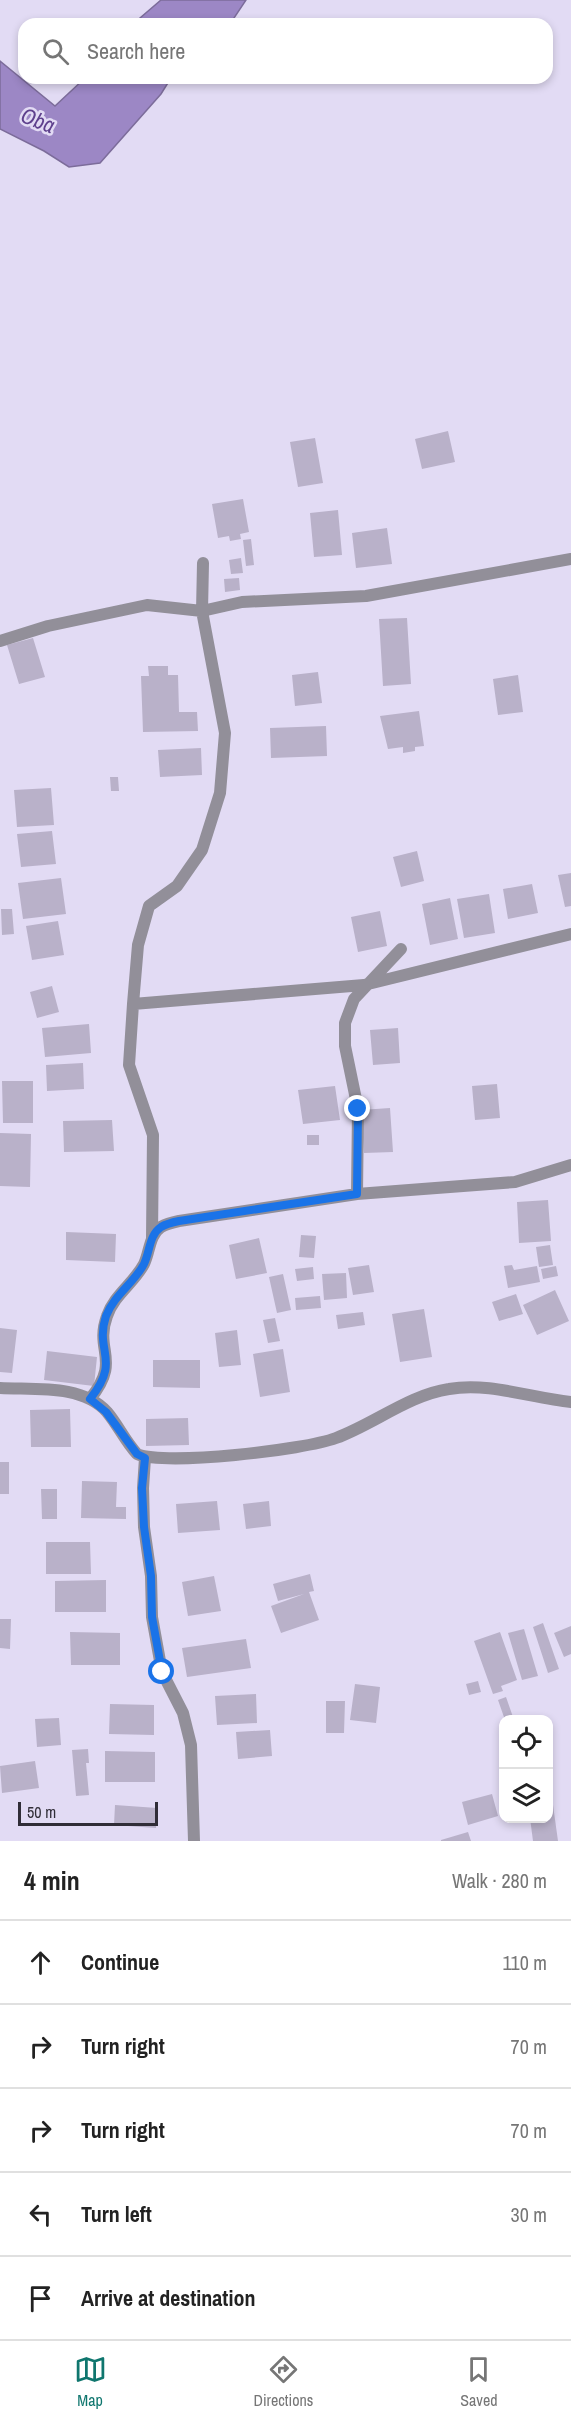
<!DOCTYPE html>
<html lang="en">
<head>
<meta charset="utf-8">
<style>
  body { margin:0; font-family:"Archivo Narrow",sans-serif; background:#f2f2f2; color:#222 }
  .controls { position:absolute; right:18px; bottom:18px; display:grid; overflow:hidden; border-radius:12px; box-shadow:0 3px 9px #0003 }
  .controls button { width:54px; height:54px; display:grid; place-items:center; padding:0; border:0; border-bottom:2px solid #e0e0e0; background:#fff; color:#222; font:30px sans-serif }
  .scale { position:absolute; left:18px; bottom:15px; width:140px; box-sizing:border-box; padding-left:6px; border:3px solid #302d37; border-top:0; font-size:16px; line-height:21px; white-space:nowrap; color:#302d37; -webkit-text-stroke:4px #e2dbf4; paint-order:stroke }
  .stop { position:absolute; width:18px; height:18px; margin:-14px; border:4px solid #1a73e8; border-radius:50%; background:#fff }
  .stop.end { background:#1a73e8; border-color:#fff; box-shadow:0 2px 6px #0008 }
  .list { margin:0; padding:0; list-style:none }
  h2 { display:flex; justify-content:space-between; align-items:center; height:78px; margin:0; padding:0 24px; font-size:26px }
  h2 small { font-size:20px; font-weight:400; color:#767676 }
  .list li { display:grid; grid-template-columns:39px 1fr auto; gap:18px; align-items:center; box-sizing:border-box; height:84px; padding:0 24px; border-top:2px solid #e0e0e0 }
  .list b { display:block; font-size:22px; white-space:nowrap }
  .list em { font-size:20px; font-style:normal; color:#767676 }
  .icon { flex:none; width:33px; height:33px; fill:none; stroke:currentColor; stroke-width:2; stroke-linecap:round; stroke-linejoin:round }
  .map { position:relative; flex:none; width:571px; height:1841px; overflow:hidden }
  .search { position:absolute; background:#fff; box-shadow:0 3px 9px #0003; left:18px; right:18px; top:18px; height:66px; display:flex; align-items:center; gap:15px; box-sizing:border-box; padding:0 21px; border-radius:18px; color:#767676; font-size:22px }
  .sheet { height:498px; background:#fff }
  nav { display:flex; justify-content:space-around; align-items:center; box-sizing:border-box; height:84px; border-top:2px solid #e0e0e0; background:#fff; font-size:16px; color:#767676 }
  nav a { display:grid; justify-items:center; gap:3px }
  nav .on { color:#0f766e }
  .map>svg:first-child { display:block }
</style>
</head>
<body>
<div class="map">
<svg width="571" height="1841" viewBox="0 0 571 1841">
  <rect width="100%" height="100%" fill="#e2dbf4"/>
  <path fill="#9c87c5" stroke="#7c6c9a" stroke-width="1.5" d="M161 0H246L230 24H133Z
    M0 61 55 106 85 78H171L161 94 100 163 69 167 44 151 0 129Z"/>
  <path fill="#b9b1c9" d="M448 431 455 462 422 469 415 439Z
    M315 438 323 483 298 487 290 442Z
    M243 499 249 532 240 534 241 539 230 541 229 536 218 538 212 504Z
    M338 510 342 555 314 557 310 513Z
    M387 528 392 564 356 568 352 533Z
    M251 539 254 565 246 566 243 540Z
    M241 558 243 573 231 574 229 560Z
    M239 578 240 590 225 592 224 579Z
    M407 618 411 684 383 686 379 619Z
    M33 638 45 677 19 684 7 645Z
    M148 666H168V675H178L179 712H197L198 731 143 732 141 676H149Z
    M318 672 322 703 295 706 292 675Z
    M518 675 523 712 498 715 493 679Z
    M419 711 424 746 415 747V751L403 753V747L388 749 380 716Z
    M326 726 327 756 271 758 270 728Z
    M201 748 202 775 160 777 158 750Z
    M110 777H118L119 791H111Z
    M51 788 54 825 17 827 14 790Z
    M52 831 56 864 21 867 17 834Z
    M417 851 424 881 401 887 393 857Z
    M571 873V906L565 907 558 875Z
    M61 878 66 914 23 919 18 883Z
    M532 884 538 913 508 919 503 889Z
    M489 894 495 933 464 938 457 899Z
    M450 898 458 939 430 945 422 904Z
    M1 909H12L14 934 2 935Z
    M380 911 387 946 358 952 351 917Z
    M58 921 64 955 32 960 26 926Z
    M52 986 59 1012 37 1018 30 992Z
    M89 1024 91 1053 45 1057 42 1028Z
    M398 1028 400 1063 373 1065 370 1030Z
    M83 1063 84 1089 47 1091 46 1065Z
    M2 1081H33V1123H3Z
    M497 1084 500 1118 475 1120 472 1086Z
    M335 1086 340 1120 303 1124 298 1090Z
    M390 1108 393 1152 364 1153 361 1110Z
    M112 1120 114 1151 64 1152 63 1121Z
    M0 1133 31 1134 30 1187 0 1186Z
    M307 1135H319V1145H307Z
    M548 1200 551 1241 519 1243 517 1202Z
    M66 1232 116 1234 115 1262 66 1260Z
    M301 1235 316 1236 314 1258 299 1257Z
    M259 1238 267 1273 236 1279 229 1245Z
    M550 1245 553 1265 539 1267 536 1247Z
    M369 1265 374 1292 353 1295 348 1268Z
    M512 1265 514 1270 537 1266 540 1282 508 1288 504 1266Z
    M556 1266 558 1276 543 1279 541 1269Z
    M313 1267 314 1279 297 1281 295 1269Z
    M346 1273 347 1298 324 1300 322 1274Z
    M283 1274 291 1310 277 1313 269 1277Z
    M555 1290 569 1321 537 1335 523 1305Z
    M516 1294 523 1314 499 1321 492 1302Z
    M320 1296 321 1308 296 1310 295 1298Z
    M424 1309 432 1357 400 1362 392 1314Z
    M363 1312 365 1325 338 1329 336 1315Z
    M275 1318 280 1341 268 1343 263 1320Z
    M0 1328 17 1330 12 1373 0 1372Z
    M237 1330 241 1365 219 1367 215 1333Z
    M283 1349 290 1392 260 1397 253 1354Z
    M47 1351 97 1357 94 1386 44 1380Z
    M153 1360H200V1388L153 1387Z
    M70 1409 71 1447H31L30 1410Z
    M188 1418 189 1445 146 1446V1419Z
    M0 1462H9V1494H0Z
    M82 1481 117 1482 116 1507H126V1519L81 1518Z
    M41 1489H57V1519H42Z
    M217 1501 220 1530 178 1533 176 1504Z
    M269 1501 271 1526 246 1529 243 1504Z
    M46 1542H90L91 1574H46Z
    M310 1574 314 1591 309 1592 319 1620 281 1633 271 1606 304 1594 278 1601 273 1584Z
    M214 1576 221 1611 188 1616 182 1582Z
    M106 1580V1612H55V1581Z
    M0 1619H11L10 1649 0 1648Z
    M543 1623 559 1669 548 1673 533 1627Z
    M571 1626V1654L564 1657 554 1633Z
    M524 1629 538 1676 522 1680 508 1633Z
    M70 1632 120 1633V1665H71Z
    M500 1632 517 1680 501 1686 503 1691 493 1694 474 1641Z
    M246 1639 251 1668 187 1677 182 1648Z
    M478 1681 481 1692 469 1695 466 1684Z
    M355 1684 380 1687 376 1723 350 1720Z
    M256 1694 257 1723 217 1725 215 1696Z
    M506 1697 513 1717 508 1720H505L498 1700Z
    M326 1701H345L344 1733H326Z
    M110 1704 154 1705V1735L109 1734Z
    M59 1718 61 1745 37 1747 35 1719Z
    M270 1730 272 1756 238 1759 236 1732Z
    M88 1749 89 1763H86L89 1795 76 1796 72 1750Z
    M105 1751 155 1752V1782H105Z
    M35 1761 39 1788 2 1793 0 1766Z
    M492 1794 498 1816 468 1825 462 1802Z
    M115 1805 157 1808 156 1828 114 1825Z
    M548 1805H553L558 1841H533L530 1818H548Z
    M468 1832 471 1841H441V1840Z"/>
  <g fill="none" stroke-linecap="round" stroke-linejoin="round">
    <path stroke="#928f99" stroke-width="12" d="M0 641 48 626 147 605 202 611 203 563
      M133 1004 364 985 571 934
      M357 1194 358 1109 345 1046V1023L354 999 401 949
      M152 1238 153 1135 129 1065 133 1004 138 945 149 906 177 886 202 850 220 793 225 733 202 611 242 602 366 596 571 559
      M0 1388C34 1390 82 1384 107 1412 118 1425 125 1441 137 1454 166 1466 304 1450 336 1438 374 1424 409 1395 449 1389 489 1382 531 1398 571 1402
      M90 1399C122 1359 94 1352 107 1316 114 1295 134 1283 144 1264 150 1252 149 1235 161 1227 166 1224 174 1222 179 1221L357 1194 515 1182 571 1165
      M145 1458 143 1488 144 1527 151 1576 152 1617 162 1672 183 1713 191 1745 194 1841"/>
  </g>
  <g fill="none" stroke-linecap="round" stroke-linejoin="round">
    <path stroke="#1a73e8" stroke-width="8" d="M162 1672 152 1617 151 1576 144 1527 142 1488 145 1458 137 1454 106 1412 90 1399C122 1359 94 1352 106 1316 114 1295 134 1283 144 1264 150 1252 149 1235 161 1227 166 1224 174 1222 179 1221L357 1194 358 1109"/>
  </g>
  <g text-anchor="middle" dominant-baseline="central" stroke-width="5" stroke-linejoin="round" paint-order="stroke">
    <g font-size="22" font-style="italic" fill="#5e408d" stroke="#e2dbf4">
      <text transform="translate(38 120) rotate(21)">Oba</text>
    </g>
  </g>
</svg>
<div class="controls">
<button><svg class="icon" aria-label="locate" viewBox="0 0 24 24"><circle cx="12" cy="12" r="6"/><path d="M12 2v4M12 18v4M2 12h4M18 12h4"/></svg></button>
<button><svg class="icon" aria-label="layers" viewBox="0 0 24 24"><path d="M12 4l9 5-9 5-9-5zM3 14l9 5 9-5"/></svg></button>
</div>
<div class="scale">50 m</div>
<div class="stop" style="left:162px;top:1672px"></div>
<div class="stop end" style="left:358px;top:1109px"></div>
<div class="search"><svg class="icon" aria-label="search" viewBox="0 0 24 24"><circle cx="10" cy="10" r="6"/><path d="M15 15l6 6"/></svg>Search here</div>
</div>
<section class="sheet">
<h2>4 min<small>Walk · 280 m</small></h2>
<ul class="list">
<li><svg class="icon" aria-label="ahead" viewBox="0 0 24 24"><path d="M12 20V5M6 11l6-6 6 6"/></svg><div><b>Continue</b></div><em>110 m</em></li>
<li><svg class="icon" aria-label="right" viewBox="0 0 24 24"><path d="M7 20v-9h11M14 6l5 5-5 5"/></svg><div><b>Turn right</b></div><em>70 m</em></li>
<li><svg class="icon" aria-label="right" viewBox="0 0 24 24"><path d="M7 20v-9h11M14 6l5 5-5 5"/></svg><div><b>Turn right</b></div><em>70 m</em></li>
<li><svg class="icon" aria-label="left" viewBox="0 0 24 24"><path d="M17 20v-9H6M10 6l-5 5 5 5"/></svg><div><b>Turn left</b></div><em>30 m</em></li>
<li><svg class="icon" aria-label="arrive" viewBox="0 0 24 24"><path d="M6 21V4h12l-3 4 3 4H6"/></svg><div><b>Arrive at destination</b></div></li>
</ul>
</section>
<nav>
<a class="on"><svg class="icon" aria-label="map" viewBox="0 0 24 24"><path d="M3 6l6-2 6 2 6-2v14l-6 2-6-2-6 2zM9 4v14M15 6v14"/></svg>Map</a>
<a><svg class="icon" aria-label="directions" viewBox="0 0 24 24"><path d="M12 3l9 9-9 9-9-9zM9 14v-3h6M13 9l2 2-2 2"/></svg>Directions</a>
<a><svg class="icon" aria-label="saved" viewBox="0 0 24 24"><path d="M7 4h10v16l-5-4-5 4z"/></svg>Saved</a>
</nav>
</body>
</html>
